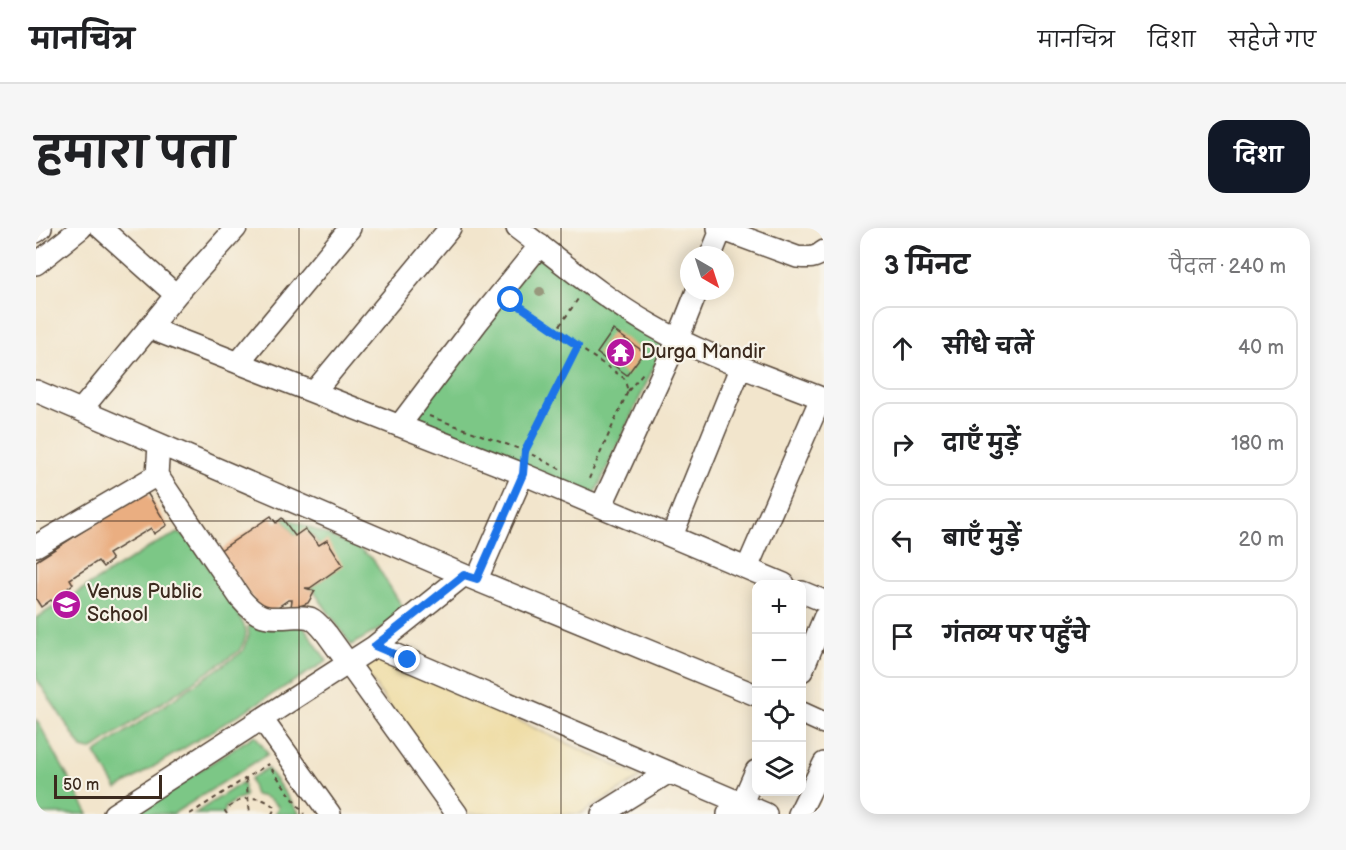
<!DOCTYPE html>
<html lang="hi">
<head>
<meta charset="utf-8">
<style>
  body { margin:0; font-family:"Balsamiq Sans","Playpen Sans Deva",sans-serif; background:#f6f6f6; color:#202124 }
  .controls { position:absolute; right:18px; bottom:18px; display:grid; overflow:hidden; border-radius:12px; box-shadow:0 3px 15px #0003 }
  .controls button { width:54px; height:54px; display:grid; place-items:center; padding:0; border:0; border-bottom:2px solid #e0e0e0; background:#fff; color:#202124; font:30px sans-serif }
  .compass { position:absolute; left:644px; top:18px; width:54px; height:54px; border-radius:50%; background:#fff; box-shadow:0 3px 15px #0003; rotate:141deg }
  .scale { position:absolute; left:18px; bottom:15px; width:108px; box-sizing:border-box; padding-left:6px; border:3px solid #3b2a1e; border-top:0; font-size:16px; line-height:21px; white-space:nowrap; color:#3b2a1e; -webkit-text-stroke:4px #f7f3e8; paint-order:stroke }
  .stop { position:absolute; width:18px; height:18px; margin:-14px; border:4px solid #1a73e8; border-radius:50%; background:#fff }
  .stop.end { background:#1a73e8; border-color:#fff; box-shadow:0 2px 6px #0008 }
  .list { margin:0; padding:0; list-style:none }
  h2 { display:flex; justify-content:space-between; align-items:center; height:78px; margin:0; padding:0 24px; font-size:26px }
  h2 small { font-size:20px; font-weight:400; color:#757577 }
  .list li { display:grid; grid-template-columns:39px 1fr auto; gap:18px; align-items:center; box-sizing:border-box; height:84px; margin:0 12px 12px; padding:0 12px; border:2px solid #e0e0e0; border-radius:18px }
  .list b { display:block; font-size:22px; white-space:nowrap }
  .list em { font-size:20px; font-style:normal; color:#757577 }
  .icon { flex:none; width:33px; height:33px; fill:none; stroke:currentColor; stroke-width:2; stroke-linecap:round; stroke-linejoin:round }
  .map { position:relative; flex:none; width:788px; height:586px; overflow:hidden; border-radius:18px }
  header { display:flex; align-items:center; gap:36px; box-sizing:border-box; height:84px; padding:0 30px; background:#fff; border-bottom:2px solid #e0e0e0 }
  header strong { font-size:28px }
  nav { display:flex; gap:33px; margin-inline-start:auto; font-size:21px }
  .intro { display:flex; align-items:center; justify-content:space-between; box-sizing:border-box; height:144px; padding:0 36px }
  h1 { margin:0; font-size:42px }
  .button { padding:15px 27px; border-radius:18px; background:#111827; color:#fff; font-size:21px; font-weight:700 }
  main { display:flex; gap:36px; padding:0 36px }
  aside { flex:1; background:#fff; border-radius:18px; box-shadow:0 3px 15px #0003 }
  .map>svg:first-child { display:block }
</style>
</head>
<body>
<header>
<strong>मानचित्र</strong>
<nav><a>मानचित्र</a><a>दिशा</a><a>सहेजे गए</a></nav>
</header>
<div class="intro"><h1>हमारा पता</h1><a class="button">दिशा</a></div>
<main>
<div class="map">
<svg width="788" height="586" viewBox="0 0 788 586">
  <rect width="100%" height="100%" fill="#f7f3e8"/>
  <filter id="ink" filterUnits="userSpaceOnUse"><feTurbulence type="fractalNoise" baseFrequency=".0167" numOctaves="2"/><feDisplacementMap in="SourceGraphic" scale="12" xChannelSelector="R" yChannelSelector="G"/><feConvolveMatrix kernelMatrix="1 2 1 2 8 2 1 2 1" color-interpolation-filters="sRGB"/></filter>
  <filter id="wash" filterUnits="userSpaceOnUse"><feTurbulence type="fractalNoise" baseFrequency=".008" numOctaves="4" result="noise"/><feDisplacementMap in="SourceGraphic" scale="24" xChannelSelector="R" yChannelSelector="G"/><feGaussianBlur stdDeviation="1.35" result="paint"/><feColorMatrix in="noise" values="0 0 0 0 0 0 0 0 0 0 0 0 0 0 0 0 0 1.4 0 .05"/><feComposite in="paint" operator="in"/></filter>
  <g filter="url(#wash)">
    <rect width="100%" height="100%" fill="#f2e5cc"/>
    <path fill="#7bc786" stroke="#5b7852" stroke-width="1.5" d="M501 29 629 115 558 268 375 186Z
      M248 289 320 319 336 330 371 386 315 417 279 365V362L274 360 306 337 283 317 276 307 259 308 246 290Z
      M142 305 149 308 156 315C166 330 210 391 210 405 210 412 206 417 203 423L60 519 54 522 46 520 0 450V390L119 316Z
      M235 396H266L291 433 81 561 59 525 206 424 213 407 212 398H224Z
      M0 490 52 586H0Z
      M219 507 232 526 137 586H96Z
      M231 540 264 586H239L243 579C235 571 229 568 219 567L214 551Z
      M207 554 209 568 198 573 189 580 188 586H158Z"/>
    <path fill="#eeda9e" stroke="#94825e" stroke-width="1.5" d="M343 429 605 549 544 586H430L326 439Z"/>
    <g id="blocks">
      <path fill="#eaae81" d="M577 102 608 124 591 147 561 125Z
        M110 263 131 297 118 306 115 300 72 326 76 332 67 339 62 333 34 351 37 356 32 360 34 363 17 374 15 372 5 379 0 371V333Z
        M235 288 240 295 246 290 259 308 269 301 283 317 291 312 307 337 274 360H269L279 363 272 375 264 378 255 379 256 372H252L229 388 183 323Z"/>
    </g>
  </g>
  <g filter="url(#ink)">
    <use href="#blocks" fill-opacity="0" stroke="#564638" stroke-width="1.5"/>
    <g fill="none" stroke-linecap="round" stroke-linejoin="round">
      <defs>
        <path id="minor" d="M481 0C525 33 567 70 615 97 666 127 733 149 788 171
          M682 0 761 29C772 30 779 31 788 23
          M0 4 5 0
          M675 27 685 2
          M0 36 45 0
          M140 67 200 0
          M113 100 487 246 748 356
          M202 135 314 0
          M0 163 428 347 720 467
          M278 164 414 0
          M45 182 140 67 65 0
          M363 198 441 95 504 17
          M123 217 121 247 205 371C221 390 230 391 255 389 261 389 267 388 274 390 281 393 286 400 291 406L421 586
          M565 279 642 111 661 63
          M636 308 705 138
          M0 318 121 247
          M711 340 785 170
          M428 347 339 418 700 573
          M441 351 487 246
          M766 364 788 373
          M766 443 788 390
          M766 485 788 495
          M226 491 294 586
          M706 575 720 543
          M78 586 339 418
          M566 586 633 544
          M692 586 700 573 730 586
          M763 586 788 535"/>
      </defs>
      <use href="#minor" stroke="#564638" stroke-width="24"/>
      <path stroke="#564638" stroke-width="2" stroke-dasharray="4.5 4.5" stroke-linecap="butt" d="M480 76 520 103
        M541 118 588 150 592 163 552 253
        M592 163 607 145
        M393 188 489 223
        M524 241 489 223 541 118 520 103 542 71
        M210 551 214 586
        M154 586 232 536 268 586
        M191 586 189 583C203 568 225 565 239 580L236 586"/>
      <use href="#minor" stroke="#fff" stroke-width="21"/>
    </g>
    <circle fill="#98987d" cx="504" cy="64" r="5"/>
  </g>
  <g fill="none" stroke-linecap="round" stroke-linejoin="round" filter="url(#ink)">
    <path stroke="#1a73e8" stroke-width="8" d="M372 432 339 418 428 347 441 351 487 246 489 223 542 118 475 72"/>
  </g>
  <path fill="none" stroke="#3b2a1e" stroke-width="1.5" stroke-opacity="0.55" d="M263 0V586M525 0V586M0 293H788"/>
  <defs>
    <symbol id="temple-disc" viewBox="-11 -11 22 22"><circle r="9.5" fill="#b5179e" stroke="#f7f3e8"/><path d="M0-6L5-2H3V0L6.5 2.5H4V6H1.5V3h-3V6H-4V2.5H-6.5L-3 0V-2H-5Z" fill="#fff"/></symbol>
    <symbol id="school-disc" viewBox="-11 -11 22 22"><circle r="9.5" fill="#b5179e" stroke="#f7f3e8"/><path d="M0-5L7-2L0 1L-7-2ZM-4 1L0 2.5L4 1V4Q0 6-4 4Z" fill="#fff"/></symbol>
  </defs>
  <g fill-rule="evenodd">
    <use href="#temple-disc" x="568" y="108" width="33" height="33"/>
    <use href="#school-disc" x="14" y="360" width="33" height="33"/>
  </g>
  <g text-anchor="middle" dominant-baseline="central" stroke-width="4.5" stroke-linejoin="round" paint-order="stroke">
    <g font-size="20" fill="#3b2a1e" stroke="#f7f3e8" text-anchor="start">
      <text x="605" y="124">Durga Mandir</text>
      <text x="51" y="364">Venus Public<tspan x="51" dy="23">School</tspan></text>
    </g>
  </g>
</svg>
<div class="controls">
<button>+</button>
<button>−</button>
<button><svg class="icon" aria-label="locate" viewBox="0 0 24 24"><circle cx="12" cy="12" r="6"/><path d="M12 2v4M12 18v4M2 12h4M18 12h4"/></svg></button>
<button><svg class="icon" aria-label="layers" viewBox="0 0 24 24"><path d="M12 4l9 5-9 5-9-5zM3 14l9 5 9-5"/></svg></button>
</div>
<svg class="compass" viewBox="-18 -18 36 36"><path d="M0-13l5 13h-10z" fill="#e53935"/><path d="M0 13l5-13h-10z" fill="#757577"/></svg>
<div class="scale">50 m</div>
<div class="stop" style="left:475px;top:72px"></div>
<div class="stop end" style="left:372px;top:432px"></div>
</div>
<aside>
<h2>3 मिनट<small>पैदल · 240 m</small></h2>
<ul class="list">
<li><svg class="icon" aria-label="ahead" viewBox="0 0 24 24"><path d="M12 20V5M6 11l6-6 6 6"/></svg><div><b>सीधे चलें</b></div><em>40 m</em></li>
<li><svg class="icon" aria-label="right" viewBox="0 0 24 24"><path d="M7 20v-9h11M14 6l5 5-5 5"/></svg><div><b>दाएँ मुड़ें</b></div><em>180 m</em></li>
<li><svg class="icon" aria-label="left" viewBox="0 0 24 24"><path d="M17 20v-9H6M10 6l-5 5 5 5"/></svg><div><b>बाएँ मुड़ें</b></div><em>20 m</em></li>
<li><svg class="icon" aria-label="arrive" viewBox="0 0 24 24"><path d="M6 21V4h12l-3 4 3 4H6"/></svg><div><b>गंतव्य पर पहुँचे</b></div></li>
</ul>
</aside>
</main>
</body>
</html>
